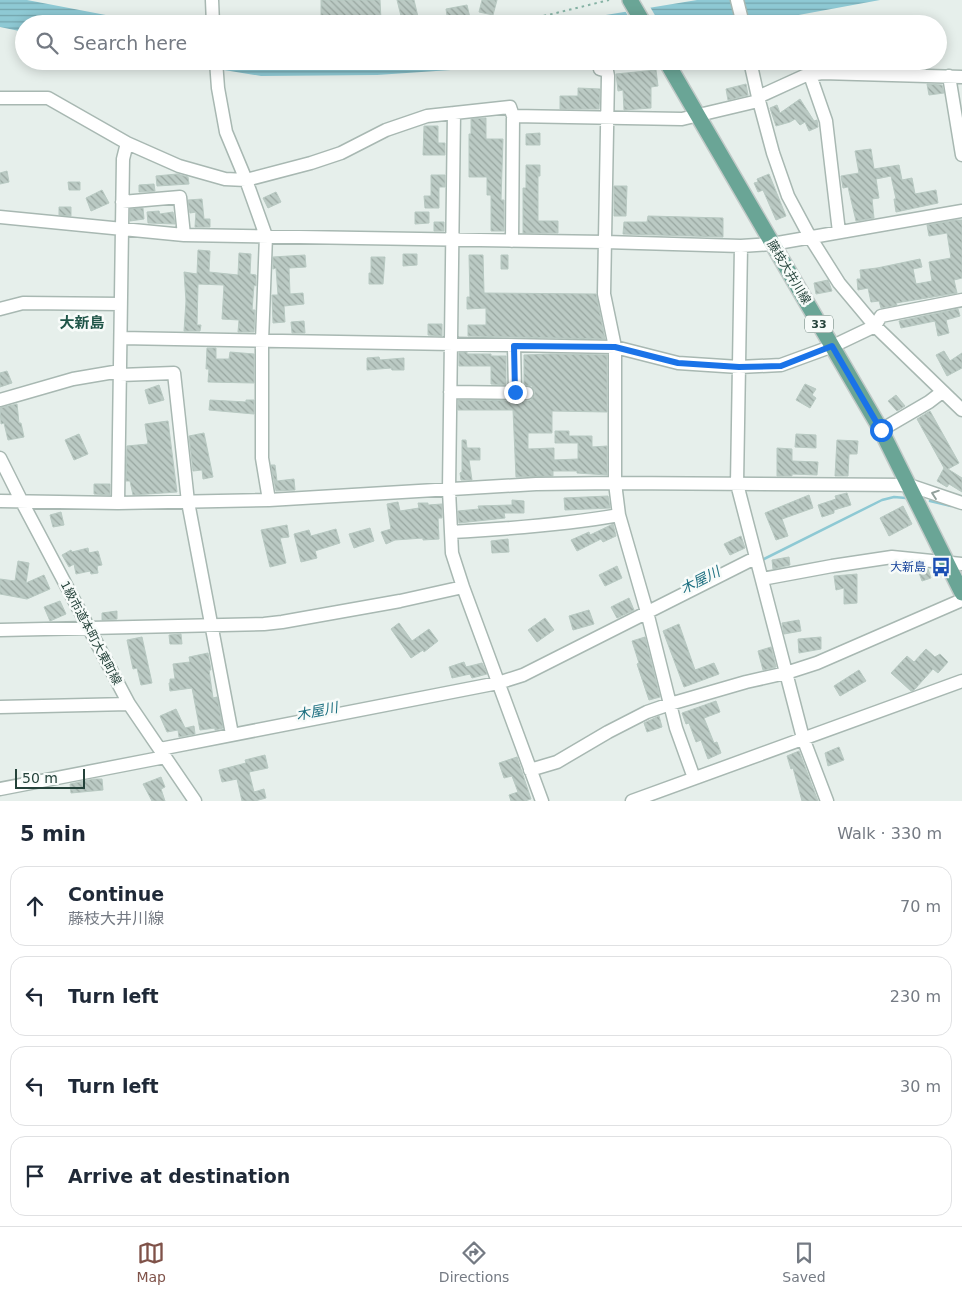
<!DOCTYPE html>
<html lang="en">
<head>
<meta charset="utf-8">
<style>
  body { margin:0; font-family:"DejaVu Sans","Noto Sans JP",sans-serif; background:#f6f6f7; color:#1f2937 }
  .scale { position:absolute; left:15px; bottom:12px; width:70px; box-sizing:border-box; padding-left:5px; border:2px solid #24423a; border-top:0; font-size:14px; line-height:18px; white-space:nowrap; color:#24423a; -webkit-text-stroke:4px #f7fbf9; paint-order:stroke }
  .stop { position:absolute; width:15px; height:15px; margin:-11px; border:4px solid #1a73e8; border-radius:50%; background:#fff }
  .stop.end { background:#1a73e8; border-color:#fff; box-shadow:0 1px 5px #0008 }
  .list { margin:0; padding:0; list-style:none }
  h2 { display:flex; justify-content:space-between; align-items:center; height:65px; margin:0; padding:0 20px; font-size:21px }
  h2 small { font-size:16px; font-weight:400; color:#747a83 }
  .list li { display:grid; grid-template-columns:32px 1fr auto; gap:15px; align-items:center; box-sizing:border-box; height:80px; margin:0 10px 10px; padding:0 10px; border:1px solid #e0e1e3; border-radius:15px }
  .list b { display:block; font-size:19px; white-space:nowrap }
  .list p { margin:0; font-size:16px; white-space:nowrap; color:#747a83 }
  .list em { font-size:16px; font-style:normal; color:#747a83 }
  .icon { flex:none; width:28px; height:28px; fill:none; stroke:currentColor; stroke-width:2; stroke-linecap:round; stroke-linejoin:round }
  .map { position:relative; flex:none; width:962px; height:801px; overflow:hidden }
  .search { position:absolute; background:#fff; box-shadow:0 2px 12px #0003; left:15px; right:15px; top:15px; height:55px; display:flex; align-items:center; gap:12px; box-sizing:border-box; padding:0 18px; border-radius:28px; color:#747a83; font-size:19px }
  .sheet { height:425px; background:#fff }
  nav { display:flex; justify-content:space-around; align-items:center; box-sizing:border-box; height:70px; border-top:1px solid #e0e1e3; background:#fff; font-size:14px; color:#747a83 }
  nav a { display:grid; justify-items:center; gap:2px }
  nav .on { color:#7f5249 }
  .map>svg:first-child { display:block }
</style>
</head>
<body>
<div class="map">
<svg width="962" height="801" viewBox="0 0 962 801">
  <defs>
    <pattern id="water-rules" width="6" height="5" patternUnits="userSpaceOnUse" patternTransform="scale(1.25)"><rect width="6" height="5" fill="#8ec9d4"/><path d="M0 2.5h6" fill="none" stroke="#74a5ad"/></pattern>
    <pattern id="building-back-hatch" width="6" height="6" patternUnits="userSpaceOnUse" patternTransform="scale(1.25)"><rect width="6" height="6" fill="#bbcac4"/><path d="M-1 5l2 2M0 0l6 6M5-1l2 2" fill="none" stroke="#98a6a0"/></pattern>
  </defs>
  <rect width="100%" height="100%" fill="#e6efeb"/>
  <path fill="url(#water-rules)" d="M0 0H27L153 24H24V32L0 27Z
    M697 0H880L750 24H551Z
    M169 61H539L510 66 377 75 261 76Z"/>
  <path fill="#e6efeb" d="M649 5 660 24H633L624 9Z"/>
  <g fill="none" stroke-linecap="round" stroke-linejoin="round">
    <path stroke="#8ec9d4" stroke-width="2.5" d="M930 501 951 506
      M760 561 882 500 894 497 906 498"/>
  </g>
  <path fill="url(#building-back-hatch)" stroke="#b8c9c2" d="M321 0H380L381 20 321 23Z
    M397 0H414L419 21 403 24Z
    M482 0H497L493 15 479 12Z
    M467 5 470 18 448 22 446 9Z
    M656 70 658 86 651 87V108L624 110 623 90 618 91 616 74Z
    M746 84 748 95 728 100 726 89Z
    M927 84 942 85 944 93 929 95Z
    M578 88 600 89 599 109H560V96H578Z
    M800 99 814 121 817 120 818 127 809 131 805 122 800 125 795 119 790 122 776 126 770 108 777 105 780 113Z
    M486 118V139H503L501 200H504V231H491V195H487V177H469V134H471V119Z
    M424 126H438V143H445V155H423Z
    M540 133V145H526V134Z
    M871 149 874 169 899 165 902 180 912 178 915 194 936 190 938 203 896 212 894 199H896L891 176 876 179 879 198 872 199 874 218 856 221 848 187 843 188 841 176 859 173 855 151Z
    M526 165H540V176H538V221H558V233H523V188H526Z
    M7 171 9 182 0 184V173Z
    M177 174 188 177 189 184 157 186 156 176Z
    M769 174 786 216 776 220 763 190 758 192 754 183 758 182 757 179Z
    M431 175H445V187H439V208H425L424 196H431Z
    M68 182H80V190H69Z
    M154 184 155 191 139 192V185Z
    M614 186H627L626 216H614Z
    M102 190 109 203 91 211 86 198Z
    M276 192 281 202 268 208 263 198Z
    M202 199 204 219H210V227H195L196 212 190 213 188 200Z
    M59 207H71V216L59 215Z
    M143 208 144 219 130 221V209Z
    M159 211 160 214 173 212 175 224 148 223 147 212Z
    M415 212H429V223L415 224Z
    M648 216 723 218V237L623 234 624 222H647Z
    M956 220H962V278L954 280 957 293 896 303 897 305 881 308 879 301 871 302 868 288 858 290 857 279H861L860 270 877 268 920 259 922 267 913 269 916 284 932 281 929 262 951 258 947 233 929 236 927 225Z
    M434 222H444V231H434Z
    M198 250 210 251 209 272 238 275 239 253 251 254 250 274 256 275V286L254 285 252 310H255L254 332H238L239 320 222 319 224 285 198 284 197 325H201L200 331H184L186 301 184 272 197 274Z
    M403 254H417V265L403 266Z
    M305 255 306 267 289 268 290 294 303 293 304 304 284 306 285 322 273 323 272 295H278L276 268 273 269V257Z
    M469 255H483L484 293 596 294 605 339 468 336V325H486V308L467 309V297H470Z
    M501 255H508V269H501Z
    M371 257H385L383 284H369V273H371Z
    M828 280 832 291 816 294 814 283Z
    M958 309 960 316 946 320 949 333 938 336 935 321 901 328 899 321Z
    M304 321 305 333H292L291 322Z
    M428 324H442V336L428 335Z
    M207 348H216V359H229L230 352 254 354V383L208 382 209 369H206Z
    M944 351 950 361 962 353V368L947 376 936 355Z
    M459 352H467V354H491V356H506V385L491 384V366H459Z
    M552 354 607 355V412L552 411V433H528V449L554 448V460L578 459V443H555V431H569V436H592V447L607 446V475L577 473V471H553V476L516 477 513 410H458V400L527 401 531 400 535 393 532 386 524 385V355Z
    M379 357 380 360 404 358V370H392L391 368 367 370V358Z
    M7 371 12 383 0 387V373Z
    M805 384 816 389 812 395 816 398 810 408 796 400Z
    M159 385 164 400 149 404 145 390Z
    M896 395 905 406 897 411 888 401Z
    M210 400 246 402V400H254V414L209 410Z
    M17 404 19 423H21L24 437 8 440 4 423 1 424 0 408Z
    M930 411 959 463 948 469 962 478V492L949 484 947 487 937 481 944 468 917 419Z
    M168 421 177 492 133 495 130 481H126L127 446 148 444 145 424Z
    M204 433 213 477 203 479 202 470 193 471 189 436Z
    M79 434 88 454 74 460 65 440Z
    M796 434 816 435V448L795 447Z
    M462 440H466L467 448H480V460H469L472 480H461L460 473 462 472Z
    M837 440 858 441 857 454H849L848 476H835Z
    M777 448 792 449V461L818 462 817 475 792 474V476H777Z
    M271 465H275L277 481 294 479 295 490 276 491Z
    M94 484H110V495L94 494Z
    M847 493 851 505 834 510V513L822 517 818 505 836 499 835 496Z
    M809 495 813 508 782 519 788 536 776 540 765 513Z
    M608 496 610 508 565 510 564 498Z
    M512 500 524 501V513H504L505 518 459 523 458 511 479 509 478 506 512 505Z
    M398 502 400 511 419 508 418 503H428V505L442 504V518H438L439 539 423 540V538L395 540 386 544 381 532 391 529 387 504Z
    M903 506 912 524 889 536 880 518Z
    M61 512 64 525 53 527 50 515Z
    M613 524 616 536 603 542 601 539 577 551 571 540 589 532 590 535Z
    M287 525 289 537 280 538 286 563 270 567 261 530Z
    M370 528 374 541 354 548 349 534Z
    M336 529 340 543 315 551 317 558 301 562 294 534 309 530 311 536Z
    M741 536 745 548 730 555 724 544Z
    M508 539 509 552 492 553 491 541Z
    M88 548 89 553 98 551 102 565 97 566 98 573 91 574 90 571 76 574 74 564 69 567 62 555 71 550 72 552Z
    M789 557 790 565 773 569 772 560Z
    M18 561 29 563 26 583 44 575 50 589 27 599 0 594V579L15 581Z
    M617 566 622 578 605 586 599 575Z
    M923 568 928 569 931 578 922 581 918 570Z
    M857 574V603L844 604V588L836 590 834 576Z
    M629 598 634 610 617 618 611 607Z
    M60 601 66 614 50 621 44 607Z
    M589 610 594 624 573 630 569 616Z
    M117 611V619L102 620V613Z
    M545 618 554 630 537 642 528 630Z
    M799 620 801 631 784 634 782 623Z
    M399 623 412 641 429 629 438 641 424 652 423 650 411 658 391 629Z
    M679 624 695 670 714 663 719 674 684 687 663 631Z
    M181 634 182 644H170L169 635Z
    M142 637 152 683 141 685 137 668 133 669 127 640Z
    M645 637 660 697 649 700 637 664 639 663 632 641Z
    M821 637V649L799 653 798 639Z
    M771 647 776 667 763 670 758 651Z
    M926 649 935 657 940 654 948 662 938 673 933 669 914 690 911 691 891 673 907 656 914 662Z
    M208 653 211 670H209L213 698 217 697 223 728 215 730V728L200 730 192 688 170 691 169 683H170V679H175L173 664 190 662 189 657Z
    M464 662 466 667 482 663 487 674 472 678 470 674 452 678 449 667Z
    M859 670 866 681 840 696 834 686Z
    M716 701 720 712 704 718 714 743 717 742 721 753 708 759 701 740 696 742 689 723 686 724 682 713Z
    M176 709 185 728 194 726 195 734 179 737 178 730 167 732 160 716Z
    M659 716 662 727 647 732 644 723Z
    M839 747 844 760 828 766 825 753Z
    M799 751 818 801H802L793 768 791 769 787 756Z
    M265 755 268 768 249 772 254 792 264 789 266 798 255 801H242L237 779 222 782 219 770 246 763 245 760Z
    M517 757 531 799 525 801H511L509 795 518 792 512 776 504 778 499 763Z
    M161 777 165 787 161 789 165 801H152L143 784Z
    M94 779H102L103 790 71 793 70 784Z"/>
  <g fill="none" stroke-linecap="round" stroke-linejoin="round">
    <defs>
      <path id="minor" d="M212 0 213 24
        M737 0 743 24
        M216 61 218 88 226 132 246 180 266 236 262 341V458L269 500
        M750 61 758 97 773 153 788 196 810 237 839 283 875 326 962 410
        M600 69 607 71 608 76 604 294 615 347V483L619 515 647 612 676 728 694 778
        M810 75 826 121 839 232
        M949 76 962 155
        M758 97 804 76 822 73 962 77
        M0 98H48L127 143 179 166 225 179 246 180 311 163 341 153 386 130 427 116 510 107 513 116
        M454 113 449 490 452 553 463 587 542 801
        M122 202 180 197 184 235
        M0 217 184 235 605 242 741 246 772 244 962 211
        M512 241 513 116 682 119 758 101
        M741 246 737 484 803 738 827 801
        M0 309 23 303 121 304
        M121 338 615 347 678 363 739 367 781 365 833 346 875 326 881 316 962 300
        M514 346 515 392
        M120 375 174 373 188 502 232 734
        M450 392 527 393
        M0 400 73 379 120 371
        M881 430 929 402 942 392
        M0 458 22 502 129 704 195 801
        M0 501 118 503 269 500 536 484 615 483 909 485 962 503
        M118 503 123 159 127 143
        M451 532C507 529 563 525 619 515
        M762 579 832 566 892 557 962 564
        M0 630 264 624 282 622 400 601 463 587
        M0 707 129 704
        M160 749 498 683 523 675 755 558
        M530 770 557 762 608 732 647 712 670 704 746 682 786 673 817 663 962 600
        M0 789 165 757
        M632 801 962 681"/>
      <path id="major" d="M630 0 644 24
        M666 61 881 430 962 593"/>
    </defs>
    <use href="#minor" stroke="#a8b8b2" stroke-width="15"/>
    <use href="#major" stroke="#c2cac8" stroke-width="18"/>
    <path stroke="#86b3a5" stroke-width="2" stroke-dasharray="2.5 4" stroke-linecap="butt" d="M499 24 548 15 609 0"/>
    <use href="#minor" stroke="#fff" stroke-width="12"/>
    <use href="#major" stroke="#6aa596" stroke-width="15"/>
  </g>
  <defs><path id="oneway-chevron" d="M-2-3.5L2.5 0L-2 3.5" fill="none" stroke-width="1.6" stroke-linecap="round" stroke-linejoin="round" transform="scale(1.25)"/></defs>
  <use stroke="#92a09c" href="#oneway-chevron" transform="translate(935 494) rotate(-161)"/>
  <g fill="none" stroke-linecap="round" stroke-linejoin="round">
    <path stroke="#1a73e8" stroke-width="6" d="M515 392 514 346 615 347 678 363 739 367 781 366 832 346 881 430"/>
  </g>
  <defs>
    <symbol id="bus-bare" viewBox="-9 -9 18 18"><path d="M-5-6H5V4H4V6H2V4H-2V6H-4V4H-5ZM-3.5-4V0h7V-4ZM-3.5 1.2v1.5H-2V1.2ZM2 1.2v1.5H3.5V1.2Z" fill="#1a4fb4" stroke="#f7fbf9" stroke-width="2.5" paint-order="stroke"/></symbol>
  </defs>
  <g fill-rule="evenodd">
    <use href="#bus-bare" x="927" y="553" width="28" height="28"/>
  </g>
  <g text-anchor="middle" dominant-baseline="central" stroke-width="5" stroke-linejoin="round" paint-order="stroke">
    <rect fill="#f7fbf9" stroke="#637a73" stroke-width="1" x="805" y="315.5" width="28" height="17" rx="4"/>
    <g font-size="11" font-weight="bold" fill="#24423a">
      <text x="819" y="324">33</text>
    </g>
    <g font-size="12" fill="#24423a" stroke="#f7fbf9">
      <text transform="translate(789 272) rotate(59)">藤枝大井川線</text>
      <text transform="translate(91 633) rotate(62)">1級市道本町大東町線</text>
    </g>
    <g font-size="12" fill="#164399" stroke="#f7fbf9" text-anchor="end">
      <text x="926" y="567">大新島</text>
    </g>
    <g font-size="14" font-style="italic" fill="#1c6f80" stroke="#f7fbf9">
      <text transform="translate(700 580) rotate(-27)">木屋川</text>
      <text transform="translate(317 711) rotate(-11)">木屋川</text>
    </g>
    <g font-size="15" font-weight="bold" fill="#1f5548" stroke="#f7fbf9">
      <text x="82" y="323">大新島</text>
    </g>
  </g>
</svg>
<div class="scale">50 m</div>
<div class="stop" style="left:881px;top:430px"></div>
<div class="stop end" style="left:515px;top:392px"></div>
<div class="search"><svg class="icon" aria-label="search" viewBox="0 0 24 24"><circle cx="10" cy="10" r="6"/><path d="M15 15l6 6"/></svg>Search here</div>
</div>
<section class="sheet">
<h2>5 min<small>Walk · 330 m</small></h2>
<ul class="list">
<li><svg class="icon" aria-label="ahead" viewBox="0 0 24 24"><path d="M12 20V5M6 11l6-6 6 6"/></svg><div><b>Continue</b><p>藤枝大井川線</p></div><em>70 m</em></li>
<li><svg class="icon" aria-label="left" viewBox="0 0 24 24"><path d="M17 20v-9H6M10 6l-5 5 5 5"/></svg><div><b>Turn left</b></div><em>230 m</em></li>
<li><svg class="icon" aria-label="left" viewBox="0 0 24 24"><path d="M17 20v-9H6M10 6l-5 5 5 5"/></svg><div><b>Turn left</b></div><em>30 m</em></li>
<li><svg class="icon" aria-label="arrive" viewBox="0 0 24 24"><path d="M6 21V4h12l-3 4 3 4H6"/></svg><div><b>Arrive at destination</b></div></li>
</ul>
</section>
<nav>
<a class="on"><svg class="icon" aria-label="map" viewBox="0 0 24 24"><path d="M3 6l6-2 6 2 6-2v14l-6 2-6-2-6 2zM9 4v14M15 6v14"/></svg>Map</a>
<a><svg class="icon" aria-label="directions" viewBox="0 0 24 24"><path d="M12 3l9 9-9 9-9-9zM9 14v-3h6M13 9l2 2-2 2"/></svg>Directions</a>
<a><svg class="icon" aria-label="saved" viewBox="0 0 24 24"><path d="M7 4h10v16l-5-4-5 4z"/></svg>Saved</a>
</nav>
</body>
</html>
